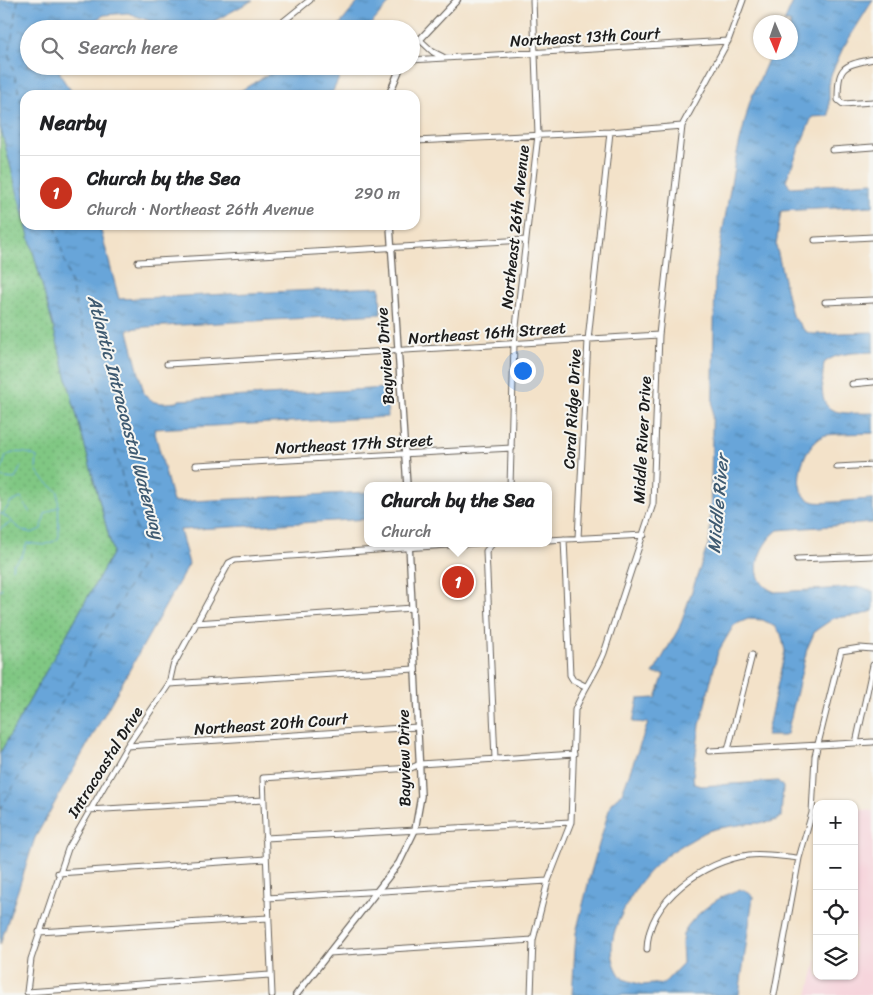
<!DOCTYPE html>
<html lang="en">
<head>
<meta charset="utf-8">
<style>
  body { margin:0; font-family:Sriracha,sans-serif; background:#f2f2f2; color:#202124 }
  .controls { position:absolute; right:15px; bottom:15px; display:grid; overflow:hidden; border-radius:10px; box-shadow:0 1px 4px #0004 }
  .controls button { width:45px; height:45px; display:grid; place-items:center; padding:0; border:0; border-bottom:1px solid #e0e0e0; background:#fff; color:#202124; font:25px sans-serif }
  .compass { position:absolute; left:753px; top:15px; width:45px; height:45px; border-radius:50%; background:#fff; box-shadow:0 1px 4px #0004; rotate:178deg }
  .you { position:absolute; left:522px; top:370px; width:18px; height:18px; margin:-12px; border:4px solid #fff; border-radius:50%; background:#1a73e8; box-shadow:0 0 0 8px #1a73e833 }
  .badge { display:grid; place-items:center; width:32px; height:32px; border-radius:50%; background:#c8321e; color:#fff; font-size:16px; font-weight:700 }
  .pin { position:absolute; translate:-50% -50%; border:2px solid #fff; box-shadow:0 1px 5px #0006 }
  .popup { position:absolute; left:364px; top:482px; width:188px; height:65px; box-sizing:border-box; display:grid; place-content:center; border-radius:10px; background:#fff; filter:drop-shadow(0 1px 4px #0005); font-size:16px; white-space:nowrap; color:#757577 }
  .popup b { font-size:19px; color:#202124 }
  .popup::after { content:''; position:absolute; left:50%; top:100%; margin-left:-10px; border:10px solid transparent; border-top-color:#fff }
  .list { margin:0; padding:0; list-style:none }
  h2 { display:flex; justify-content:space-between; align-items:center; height:65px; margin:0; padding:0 20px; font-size:21px }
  h2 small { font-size:16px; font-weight:400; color:#757577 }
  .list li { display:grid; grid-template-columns:32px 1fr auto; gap:15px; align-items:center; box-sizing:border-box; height:75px; padding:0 20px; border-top:1px solid #e0e0e0 }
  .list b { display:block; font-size:19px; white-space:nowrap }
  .list p { margin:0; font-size:16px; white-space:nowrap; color:#757577 }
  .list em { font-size:16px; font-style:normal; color:#757577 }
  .icon { flex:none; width:28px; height:28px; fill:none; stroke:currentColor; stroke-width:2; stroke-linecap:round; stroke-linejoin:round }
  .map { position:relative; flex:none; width:873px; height:995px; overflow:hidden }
  .search { position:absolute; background:#fff; box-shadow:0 1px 4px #0004; left:20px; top:20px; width:400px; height:55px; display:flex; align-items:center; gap:12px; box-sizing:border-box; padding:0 18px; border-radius:28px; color:#757577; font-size:19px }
  .panel { position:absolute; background:#fff; box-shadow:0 1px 4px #0004; left:20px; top:90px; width:400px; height:140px; border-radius:15px }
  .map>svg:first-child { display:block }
</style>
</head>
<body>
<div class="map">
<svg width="873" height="995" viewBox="0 0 873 995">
  <defs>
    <pattern id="green-dots" width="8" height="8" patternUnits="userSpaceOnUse" patternTransform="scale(1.25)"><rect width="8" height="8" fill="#80c783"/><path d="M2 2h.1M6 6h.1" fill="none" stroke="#6eaa71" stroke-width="1.8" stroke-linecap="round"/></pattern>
    <pattern id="water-ripples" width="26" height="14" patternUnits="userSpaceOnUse" patternTransform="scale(1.25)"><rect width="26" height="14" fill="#67a5d9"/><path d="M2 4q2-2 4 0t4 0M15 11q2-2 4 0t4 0" fill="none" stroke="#5486af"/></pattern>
  </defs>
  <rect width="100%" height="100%" fill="#f6f6f2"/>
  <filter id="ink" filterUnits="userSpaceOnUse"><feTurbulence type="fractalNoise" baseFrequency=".02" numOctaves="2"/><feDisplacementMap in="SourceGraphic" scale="10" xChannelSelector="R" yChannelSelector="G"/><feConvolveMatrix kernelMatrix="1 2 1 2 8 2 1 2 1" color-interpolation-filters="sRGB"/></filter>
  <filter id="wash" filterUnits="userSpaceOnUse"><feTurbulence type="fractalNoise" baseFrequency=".0096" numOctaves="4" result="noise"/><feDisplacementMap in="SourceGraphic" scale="20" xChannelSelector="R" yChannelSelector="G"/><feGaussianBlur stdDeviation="1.12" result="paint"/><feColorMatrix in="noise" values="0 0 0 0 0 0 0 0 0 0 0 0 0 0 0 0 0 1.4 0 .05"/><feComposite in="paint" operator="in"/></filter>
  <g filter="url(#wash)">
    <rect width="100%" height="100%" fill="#f3e2c9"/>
    <path fill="#f6cfd8" d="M854 808 873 811V995H808L817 958V976H854Z"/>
    <path fill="url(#green-dots)" stroke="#4e7250" d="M0 126 113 552 0 753Z"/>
    <path fill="url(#water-ripples)" stroke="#42607a" d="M0 0H253L207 25 184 27 155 23 128 13 104 15 81 29H29V66H58C60 77 68 88 76 95H25V222L0 126Z
      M360 0H392L367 29H336Z
      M794 0H873L843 48 829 79V116L812 117 786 180 790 187 873 182V206L781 211 776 245 792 315 805 331 812 334 873 332V352C856 353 837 352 824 363 818 414 826 414 873 413V433C863 434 831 433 823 436 803 444 786 495 815 502 825 504 861 499 873 499V523L778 530C758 545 745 581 775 592L862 587 873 591V611L861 615 834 618 815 631 807 649 787 734 784 736H766L785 651 781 634 775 627 763 620 748 619 734 625 718 652 700 725 693 776 694 784 701 786 778 781 783 787 781 817C772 825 757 822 745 824 734 826 722 827 711 830 704 832 697 837 690 841 655 859 636 883 620 918 610 938 608 961 623 979L642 985 664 983 683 963C683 954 681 943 683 935 687 919 727 888 744 890 748 891 750 894 753 897L739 995H572L576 933 591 872 611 803 622 793 648 723 633 722 638 699 656 698 664 674H653L679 628 710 539 715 275 735 161 750 101 771 53 790 52V22H784Z
      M283 66H345L331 95H212L240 91Z
      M26 225H137L100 227 119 299 380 287 381 314 146 327 129 329 128 331 144 393C152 406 164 403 178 402L179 400 386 388 388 417 154 429 173 502 368 492V519L180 530 189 564 35 838 0 945V753L113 552Z"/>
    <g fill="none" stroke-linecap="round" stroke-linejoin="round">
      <path stroke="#67a5d9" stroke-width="1" d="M0 474 6 456C15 450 28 452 37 457L36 469C43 481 48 483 58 492L59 536 57 540 44 545 27 543 22 556 13 564 12 569
        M0 474 3 478 15 479 21 466
        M0 513C14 520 14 530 32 533L41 529 45 514 57 507
        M3 514 10 503 21 498 30 513
        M0 529 10 523
        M0 591 2 588"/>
      <path stroke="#3e5a71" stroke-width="1" stroke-dasharray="6 5" stroke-linecap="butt" d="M18 0 9 55 25 114
        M0 810 143 562 142 551 55 225"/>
    </g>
  </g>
  <g filter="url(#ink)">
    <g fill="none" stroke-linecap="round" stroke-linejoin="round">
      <defs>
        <path id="minor" d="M274 29 310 0
          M419 39 433 52 443 57
          M873 59C842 66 838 66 838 100L843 104 873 102
          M411 60 728 41
          M105 66H123
          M415 141 610 132 682 126
          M832 150 873 147
          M815 240 873 237
          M138 262 526 240
          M825 302 873 300
          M167 364 659 335
          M852 384 873 382
          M196 465 512 448
          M837 467 873 465
          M510 486 514 344 538 135 533 0
          M578 538 588 340 610 132
          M564 539 570 675 573 680 585 686
          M548 540 644 535
          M493 543 486 551 495 759
          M797 559 873 556
          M195 623 413 608
          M169 684 415 669
          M856 743 873 665
          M127 746 418 727
          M728 750 752 655
          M709 751 873 742
          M88 810 264 800
          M265 838 571 822
          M58 873 266 859
          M267 898 548 881
          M39 932 268 918
          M647 949C648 900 704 861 749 855 765 853 783 857 799 858
          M329 953 533 940
          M270 975 27 992 31 959 68 849 127 746 169 684 173 666 229 563 235 560 477 543
          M272 995 263 778 411 768 420 764 574 754
          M531 995 533 940 548 881 571 822 575 710C583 690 596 673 604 653L653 504 659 335 682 126 728 41 743 0
          M774 995 799 858 812 813 815 756 841 651 860 648 873 649"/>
        <path id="tertiary" d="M411 49 457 0
          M389 95 401 66
          M390 225 407 486
          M296 995 399 863 415 830 421 796 409 543"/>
      </defs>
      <use href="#minor" stroke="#676159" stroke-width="7"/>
      <use href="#tertiary" stroke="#676159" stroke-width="8"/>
      <use href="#minor" stroke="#fff" stroke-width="5"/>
      <use href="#tertiary" stroke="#fff" stroke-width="5.5"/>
    </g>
  </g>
  <g text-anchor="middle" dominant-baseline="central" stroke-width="4" stroke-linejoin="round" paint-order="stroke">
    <g font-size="16" fill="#1c1c1c" stroke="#f6f6f2">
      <text transform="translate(585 37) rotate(-3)">Northeast 13th Court</text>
      <text transform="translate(515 227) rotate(-84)">Northeast 26th Avenue</text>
      <text transform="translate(487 333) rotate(-4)">Northeast 16th Street</text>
      <text transform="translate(385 356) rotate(-94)">Bayview Drive</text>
      <text transform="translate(572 409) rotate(-87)">Coral Ridge Drive</text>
      <text transform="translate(642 440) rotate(-87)">Middle River Drive</text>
      <text transform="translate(354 444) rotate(-3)">Northeast 17th Street</text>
      <text transform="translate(271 724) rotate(-4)">Northeast 20th Court</text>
      <text transform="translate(404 758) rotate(-91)">Bayview Drive</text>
      <text transform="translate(105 762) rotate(-58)">Intracoastal Drive</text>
    </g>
    <g font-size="18" font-style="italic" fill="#3e5a71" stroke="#f6f6f2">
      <text transform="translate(126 417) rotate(75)">Atlantic Intracoastal Waterway</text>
      <text transform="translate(718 504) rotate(-85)">Middle River</text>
    </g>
  </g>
</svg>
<div class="controls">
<button>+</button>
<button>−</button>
<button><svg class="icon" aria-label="locate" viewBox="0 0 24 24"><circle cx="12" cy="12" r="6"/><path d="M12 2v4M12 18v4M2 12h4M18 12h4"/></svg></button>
<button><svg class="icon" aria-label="layers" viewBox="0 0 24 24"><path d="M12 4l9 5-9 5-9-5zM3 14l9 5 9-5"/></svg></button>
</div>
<svg class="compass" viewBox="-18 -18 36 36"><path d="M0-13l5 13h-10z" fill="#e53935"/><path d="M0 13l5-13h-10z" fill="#757577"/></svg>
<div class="you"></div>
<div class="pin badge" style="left:458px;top:582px">1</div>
<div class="popup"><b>Church by the Sea</b>Church</div>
<div class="search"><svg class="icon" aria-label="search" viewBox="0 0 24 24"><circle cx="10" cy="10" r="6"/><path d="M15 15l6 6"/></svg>Search here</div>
<section class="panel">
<h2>Nearby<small></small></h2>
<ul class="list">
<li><span class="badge">1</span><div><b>Church by the Sea</b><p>Church · Northeast 26th Avenue</p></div><em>290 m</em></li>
</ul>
</section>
</div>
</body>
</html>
